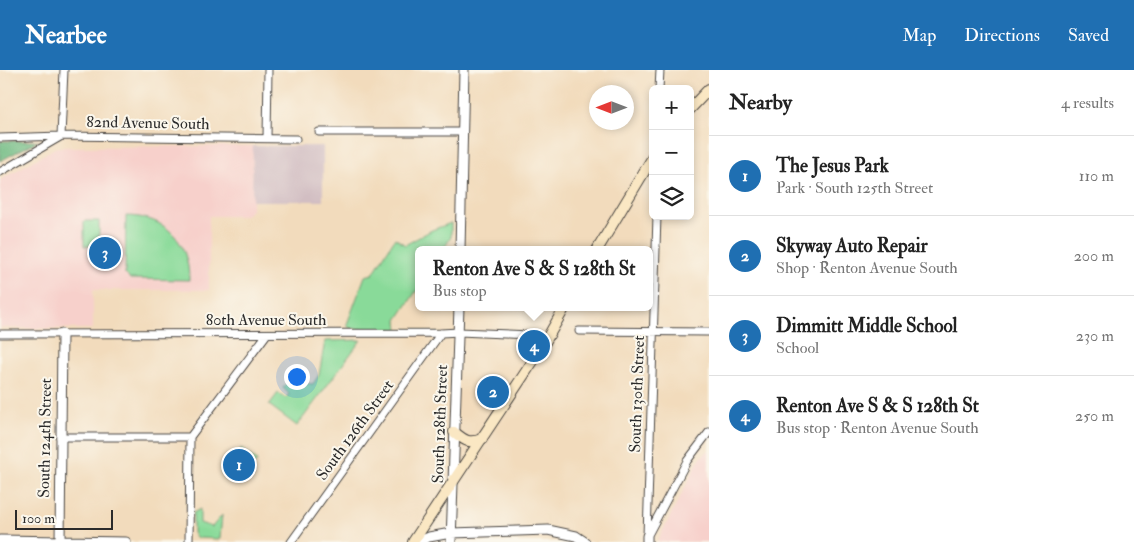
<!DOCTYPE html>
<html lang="en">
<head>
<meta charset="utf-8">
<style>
  body { margin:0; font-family:"IM FELL Double Pica",serif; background:#f2f2f2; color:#222 }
  .controls { position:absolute; right:15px; top:15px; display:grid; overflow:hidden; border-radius:8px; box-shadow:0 2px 8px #0003 }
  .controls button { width:45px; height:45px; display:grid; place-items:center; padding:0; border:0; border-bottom:1px solid #e0e0e0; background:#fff; color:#222; font:25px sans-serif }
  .compass { position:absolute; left:589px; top:15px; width:45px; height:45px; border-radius:50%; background:#fff; box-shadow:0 2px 8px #0003; rotate:270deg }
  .scale { position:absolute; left:15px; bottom:12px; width:98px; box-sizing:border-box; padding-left:5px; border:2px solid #2b2b2b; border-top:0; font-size:14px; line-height:18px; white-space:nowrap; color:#2b2b2b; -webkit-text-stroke:4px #fbf7ec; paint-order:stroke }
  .you { position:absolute; left:296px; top:306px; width:18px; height:18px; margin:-12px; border:4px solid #fff; border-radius:50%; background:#1a73e8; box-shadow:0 0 0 8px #1a73e833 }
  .badge { display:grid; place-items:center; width:32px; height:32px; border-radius:50%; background:#1f6fb2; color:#fff; font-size:16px; font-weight:700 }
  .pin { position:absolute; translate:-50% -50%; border:2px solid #fff; box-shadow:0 1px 5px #0006 }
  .popup { position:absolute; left:415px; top:176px; width:238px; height:65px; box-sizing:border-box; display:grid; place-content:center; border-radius:8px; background:#fff; filter:drop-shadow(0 1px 4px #0005); font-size:16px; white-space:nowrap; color:#767676 }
  .popup b { font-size:19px; color:#222 }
  .popup::after { content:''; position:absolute; left:50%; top:100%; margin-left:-10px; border:10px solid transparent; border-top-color:#fff }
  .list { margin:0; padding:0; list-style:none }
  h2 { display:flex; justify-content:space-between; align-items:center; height:65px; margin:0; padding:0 20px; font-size:21px }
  h2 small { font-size:16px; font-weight:400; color:#767676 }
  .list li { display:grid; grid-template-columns:32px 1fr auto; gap:15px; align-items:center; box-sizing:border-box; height:80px; padding:0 20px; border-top:1px solid #e0e0e0 }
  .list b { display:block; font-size:19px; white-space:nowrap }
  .list p { margin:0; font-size:16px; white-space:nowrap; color:#767676 }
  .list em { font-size:16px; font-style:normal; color:#767676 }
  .icon { flex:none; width:28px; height:28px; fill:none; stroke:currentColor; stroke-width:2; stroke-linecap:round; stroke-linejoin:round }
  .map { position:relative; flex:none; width:709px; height:472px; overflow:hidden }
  header { display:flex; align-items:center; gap:30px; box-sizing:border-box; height:70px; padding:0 25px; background:#1f6fb2; color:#fff }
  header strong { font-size:24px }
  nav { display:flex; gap:28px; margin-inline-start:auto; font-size:18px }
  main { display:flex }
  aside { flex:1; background:#fff }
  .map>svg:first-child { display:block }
</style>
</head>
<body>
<header>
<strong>Nearbee</strong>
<nav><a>Map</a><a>Directions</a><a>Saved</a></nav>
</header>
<main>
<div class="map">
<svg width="709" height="472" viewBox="0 0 709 472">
  <rect width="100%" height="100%" fill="#fbf7ec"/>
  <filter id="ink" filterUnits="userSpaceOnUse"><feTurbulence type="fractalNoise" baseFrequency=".02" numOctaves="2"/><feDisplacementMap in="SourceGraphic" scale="10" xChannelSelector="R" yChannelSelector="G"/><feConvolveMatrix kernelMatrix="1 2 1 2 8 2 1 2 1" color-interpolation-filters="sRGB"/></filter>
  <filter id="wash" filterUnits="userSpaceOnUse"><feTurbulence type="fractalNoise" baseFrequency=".0096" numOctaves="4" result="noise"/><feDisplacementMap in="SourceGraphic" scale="20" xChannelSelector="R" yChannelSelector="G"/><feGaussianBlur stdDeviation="1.12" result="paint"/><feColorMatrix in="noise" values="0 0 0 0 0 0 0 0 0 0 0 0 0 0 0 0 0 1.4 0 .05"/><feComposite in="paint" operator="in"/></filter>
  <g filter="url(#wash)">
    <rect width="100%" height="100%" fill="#f2dbbc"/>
    <path fill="#f7d0cb" d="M253 76 252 140 244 146H209V220H93V259L0 258V110L55 78 59 77Z
      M709 380V472H657L700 388Z"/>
    <path fill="#d2bec2" d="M253 76H323V131H252Z"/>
    <path fill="#89da99" stroke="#5a8262" d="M126 146C165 146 189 170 189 210L130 209 125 204Z
      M84 151H99V176H84Z
      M451 153V167L443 180H419V217L397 250 398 260 358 259 349 258 347 254 365 206 373 204 395 168 405 175 432 160Z
      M361 270 297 356 269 335 278 323 286 328 289 324 283 318 289 311 296 316 301 308 302 313 313 314 319 305 325 271Z
      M241 379 257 391 240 413 222 399 229 389 237 390Z
      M200 439V453L212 457 222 445 220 469 197 468 193 463V443Z"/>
    <path fill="#6eba81" stroke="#4c7256" d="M0 71H38L0 91Z"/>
  </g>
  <g filter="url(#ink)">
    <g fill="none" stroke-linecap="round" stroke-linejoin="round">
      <defs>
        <path id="minor" d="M659 19 660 0
          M319 62H463
          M61 66 64 0
          M0 68 61 66 296 69
          M267 68 268 0
          M0 102 60 67
          M579 261 709 262
          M0 264 441 263 459 262 531 265
          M60 367H190
          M649 463 687 391 709 362
          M647 466 657 146
          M189 472 190 367 267 264
          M291 472 441 263"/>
        <path id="tertiary" d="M460 180 464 0
          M0 470 126 472
          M60 472 62 264
          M418 472 429 467 451 463 548 460 576 466 585 472
          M451 472 459 237
          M647 472V466"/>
        <path id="secondary" d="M690 39 709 19
          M597 180 653 87
          M454 362C465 371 469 374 482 369
          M413 472 541 279 565 237"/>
      </defs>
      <use href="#minor" stroke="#494541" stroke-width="9"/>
      <use href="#tertiary" stroke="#494541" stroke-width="11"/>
      <use href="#secondary" stroke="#494541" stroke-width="12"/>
      <use href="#minor" stroke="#fff" stroke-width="7"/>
      <use href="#tertiary" stroke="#fff" stroke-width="9"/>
      <use href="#secondary" stroke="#fae7c3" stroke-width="10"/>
    </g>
  </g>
  <g text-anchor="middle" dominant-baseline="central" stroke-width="4" stroke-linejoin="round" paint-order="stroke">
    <g font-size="16" fill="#2b2b2b" stroke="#fbf7ec">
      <text transform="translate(148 53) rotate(1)">82nd Avenue South</text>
      <text x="266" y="250">80th Avenue South</text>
      <text transform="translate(637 324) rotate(-88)">South 130th Street</text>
      <text transform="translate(440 354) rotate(-88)">South 128th Street</text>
      <text transform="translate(355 360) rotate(-54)">South 126th Street</text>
      <text transform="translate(45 368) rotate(-89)">South 124th Street</text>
    </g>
  </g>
</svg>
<div class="controls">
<button>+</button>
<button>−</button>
<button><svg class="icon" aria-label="layers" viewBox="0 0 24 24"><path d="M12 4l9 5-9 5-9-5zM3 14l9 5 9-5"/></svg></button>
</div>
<svg class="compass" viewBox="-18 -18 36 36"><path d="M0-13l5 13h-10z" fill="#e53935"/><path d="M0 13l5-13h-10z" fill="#767676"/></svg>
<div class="scale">100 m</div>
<div class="you"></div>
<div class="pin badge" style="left:239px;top:395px">1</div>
<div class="pin badge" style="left:493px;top:322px">2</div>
<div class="pin badge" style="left:105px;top:183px">3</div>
<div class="pin badge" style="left:534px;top:276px">4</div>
<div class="popup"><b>Renton Ave S &amp; S 128th St</b>Bus stop</div>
</div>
<aside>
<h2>Nearby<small>4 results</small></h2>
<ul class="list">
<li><span class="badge">1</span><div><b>The Jesus Park</b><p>Park · South 125th Street</p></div><em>110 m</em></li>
<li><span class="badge">2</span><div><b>Skyway Auto Repair</b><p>Shop · Renton Avenue South</p></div><em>200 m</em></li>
<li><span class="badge">3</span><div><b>Dimmitt Middle School</b><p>School</p></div><em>230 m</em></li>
<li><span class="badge">4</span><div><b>Renton Ave S &amp; S 128th St</b><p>Bus stop · Renton Avenue South</p></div><em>250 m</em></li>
</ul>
</aside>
</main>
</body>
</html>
